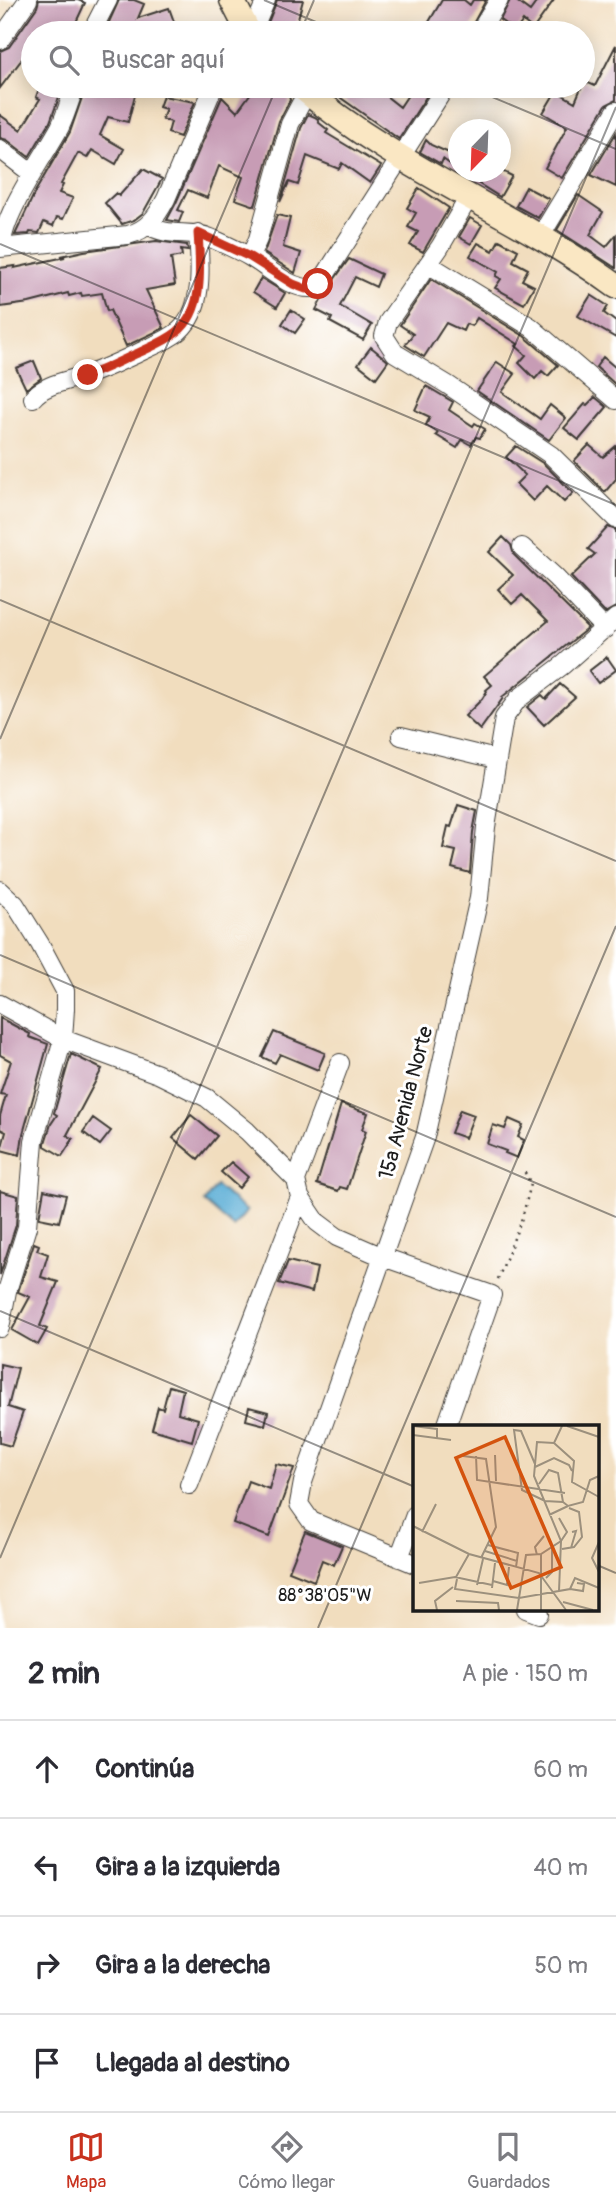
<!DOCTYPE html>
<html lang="es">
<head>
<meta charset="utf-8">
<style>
  body { margin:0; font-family:Pangolin,sans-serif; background:#f2f2f3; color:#2b2b33 }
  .compass { position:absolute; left:448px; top:119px; width:63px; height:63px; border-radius:50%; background:#fff; box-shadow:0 4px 18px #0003; rotate:203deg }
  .stop { position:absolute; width:21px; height:21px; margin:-16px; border:5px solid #c8321e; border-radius:50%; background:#fff }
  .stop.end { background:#c8321e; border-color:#fff; box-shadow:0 2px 7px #0008 }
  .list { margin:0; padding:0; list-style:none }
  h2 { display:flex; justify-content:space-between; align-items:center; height:91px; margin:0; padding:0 28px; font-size:30px }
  h2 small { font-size:23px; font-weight:400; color:#7c7c81 }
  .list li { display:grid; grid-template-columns:46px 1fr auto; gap:21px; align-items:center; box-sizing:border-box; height:98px; padding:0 28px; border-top:2px solid #e1e1e2 }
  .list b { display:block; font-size:26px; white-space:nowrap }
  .list em { font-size:23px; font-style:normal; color:#7c7c81 }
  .icon { flex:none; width:38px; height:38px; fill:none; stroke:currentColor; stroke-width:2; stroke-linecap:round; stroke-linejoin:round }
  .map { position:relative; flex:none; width:616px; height:1628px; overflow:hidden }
  .search { position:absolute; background:#fff; box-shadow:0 4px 18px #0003; left:21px; right:21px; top:21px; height:77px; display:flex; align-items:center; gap:18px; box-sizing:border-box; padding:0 24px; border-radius:38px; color:#7c7c81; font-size:26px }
  .sheet { height:483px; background:#fff }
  nav { display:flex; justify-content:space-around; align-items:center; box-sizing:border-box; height:98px; border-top:2px solid #e1e1e2; background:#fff; font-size:19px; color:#7c7c81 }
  nav a { display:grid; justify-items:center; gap:4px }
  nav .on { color:#c8321e }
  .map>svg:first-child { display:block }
</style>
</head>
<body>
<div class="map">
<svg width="616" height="1628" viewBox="0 0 616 1628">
  <rect width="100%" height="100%" fill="#fff"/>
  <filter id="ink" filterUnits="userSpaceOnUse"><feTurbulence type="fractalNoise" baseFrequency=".0143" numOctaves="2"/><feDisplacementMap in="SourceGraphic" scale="14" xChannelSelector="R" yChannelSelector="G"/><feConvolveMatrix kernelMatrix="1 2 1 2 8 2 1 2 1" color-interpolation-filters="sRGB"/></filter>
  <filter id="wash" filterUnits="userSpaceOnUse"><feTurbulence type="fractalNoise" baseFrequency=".00686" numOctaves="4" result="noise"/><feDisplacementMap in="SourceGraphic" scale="28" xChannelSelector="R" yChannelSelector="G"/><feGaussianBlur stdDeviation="1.57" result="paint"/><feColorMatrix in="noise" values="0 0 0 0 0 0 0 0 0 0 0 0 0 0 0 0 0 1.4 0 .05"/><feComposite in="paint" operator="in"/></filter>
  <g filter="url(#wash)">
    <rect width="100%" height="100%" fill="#f1ddbe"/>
    <path fill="#5baed6" stroke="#3c6579" stroke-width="2" d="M216 1186 247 1211 233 1227 204 1202Z"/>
    <g id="blocks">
      <path fill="#c79cb5" d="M39 0H78L85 3 71 33H33V53L29 50 0 88V51L9 47 37 7Z
        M119 0H134L144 4 138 18 169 8 176 27 157 33H104Z
        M277 0H303L294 33H264Z
        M442 0H464L470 5 473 0H486L468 33H436L426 27Z
        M510 0H515L530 11 538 0H554L533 29 523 21 515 31 500 20Z
        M616 45V100L606 105 562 178 545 168 567 127 543 113 556 91 575 102 584 81 595 86Z
        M40 86H63L50 122 29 157 7 140 0 138V115L21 130 40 99 36 97Z
        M86 86H121V88L136 91 128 122 108 117 100 135 124 149 116 164 92 150 87 158 78 153 61 184 63 185 59 193 73 198 63 219 57 217 53 226 44 222 39 233 30 232 29 234 15 235 35 192 70 132Z
        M256 86H275L289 96 290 100 279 121 255 206 235 199 243 177 219 166 207 198 188 190 178 210 183 212 179 222 167 220 176 203 222 97 237 112Z
        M324 86H385L381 92 400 107 414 86H433L399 139Z
        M163 96 195 102 180 137 168 133 171 122 162 119 166 109 159 107Z
        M308 114 315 117 319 120 318 122 328 130 326 133 381 166 370 183 342 163 339 169 307 156 298 185 289 182 280 202 301 128Z
        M616 133V187L591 175Z
        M426 140 431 145 458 157V170L443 159 441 164 420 152Z
        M143 169 162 179 143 213 134 220 122 224 105 203 116 193 119 196Z
        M460 172H504L512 176 500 197Z
        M526 187 549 199 538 218 516 206Z
        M419 188 449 208 423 252 410 245 418 232 408 227 416 213 407 208Z
        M578 195 603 212 590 235 606 247 616 235V268L557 230Z
        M277 215 290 218 283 247 301 253 295 273 264 253Z
        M470 218 482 225 471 244 459 237Z
        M499 240 518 250 513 261 528 269 522 280 534 286 524 304 495 288 501 279 496 276 498 272 470 256 478 243 493 251Z
        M156 241 187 245 188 251 181 250 182 256 171 258 175 285 146 290 164 328 126 346 110 310 107 311 102 293 82 296 81 293 69 296 68 293 29 303 0 307V268L15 266 14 268 65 257 61 256 84 251Z
        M349 259 381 274 376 287 355 277 340 306 372 325 363 340 330 322 332 318 316 310 326 291Z
        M261 278 285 293 277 307 253 292Z
        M431 279 524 336 558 365 548 376 542 371 535 379 519 363 526 355 516 346 518 344 477 318 472 326 466 324 463 331 446 323 424 357 405 345 413 334 400 325Z
        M591 295 608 306 604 313 616 322V338L578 316Z
        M291 310 305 319 295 333 282 324Z
        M371 347 388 361 376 378 358 364Z
        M603 357 616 368V385L596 367Z
        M34 361 41 378 26 389 16 368Z
        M497 362 515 374 502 392 540 419 550 405 566 418 549 440 477 391Z
        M426 386 453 402 449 410 473 426 475 423 485 429 480 438 476 437 471 445 462 440 457 448 436 435 438 433 426 425 430 417 415 410Z
        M595 397 607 407 579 440 564 428 585 404 587 405Z
        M589 445 603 457 616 446V479L605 492 574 461Z
        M516 446 544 464 573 493 564 502 547 486 533 501 516 484 525 475 506 457Z
        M608 527 616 530V607L605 613 571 577 595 554 588 549Z
        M503 537 511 545 514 555 588 628 502 697 503 698 480 730 465 716 482 699 487 691 486 690 492 685 484 676 548 621 522 595 512 604 498 589 513 575 489 552Z
        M607 657 616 670 598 683 589 671Z
        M560 684 575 697 544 725 527 707 542 695 546 699Z
        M458 805 477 811 473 832 470 873 452 868 456 851 443 848 448 826 451 827Z
        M0 1018 30 1034 29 1037 48 1044 23 1134 20 1155 1 1150 6 1132 0 1129V1116L6 1095 0 1094 11 1061 0 1055Z
        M274 1032 325 1053 318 1070 280 1054 275 1063 262 1057Z
        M71 1054 102 1069 67 1135 73 1139 62 1156 45 1146V1143L51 1124 57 1115 54 1113Z
        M341 1104 368 1113 362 1129 366 1131 347 1189 340 1187 338 1191 317 1184Z
        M460 1110 474 1115 465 1138 451 1133Z
        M191 1115 217 1136 198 1159 173 1138Z
        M93 1118 111 1131 100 1145 83 1132Z
        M509 1119 523 1125 518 1137 524 1140 517 1158 505 1153 506 1151 487 1144 493 1125 505 1129Z
        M231 1162 248 1177 239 1188 221 1172Z
        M44 1190 66 1195 59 1222 39 1218Z
        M0 1191 18 1196 16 1225 0 1275Z
        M34 1243 39 1245 37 1250 48 1254 41 1277 58 1282 40 1326 47 1329 38 1345 12 1330 30 1297 18 1292Z
        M288 1261 317 1268 312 1292 279 1283Z
        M0 1364 18 1368 8 1407 23 1412 11 1446 0 1443Z
        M169 1386 183 1390 178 1413 198 1419 192 1441 152 1429 158 1407 163 1409Z
        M249 1407 268 1412 265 1425 246 1420Z
        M276 1464 294 1468 269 1537 233 1523 248 1481 269 1489Z
        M305 1531 342 1546 334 1565 322 1560 314 1581 289 1571Z"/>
    </g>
  </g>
  <g filter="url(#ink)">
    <use href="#blocks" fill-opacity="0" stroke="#3c3934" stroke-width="2"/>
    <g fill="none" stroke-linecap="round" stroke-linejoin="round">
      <defs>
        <path id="street" d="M91 33 108 0
          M252 33 266 0
          M479 33 499 0
          M0 40 28 0
          M0 149 31 173
          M469 197 440 247 388 322 384 336 395 353 448 385 551 455 616 519
          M148 225C168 238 191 229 211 238 224 244 238 250 250 257 269 268 290 290 313 288L326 274 446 86
          M540 237 616 111
          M0 248 128 235C148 230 157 216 166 199L214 86
          M2 248C0 218 45 155 60 127 66 114 70 100 75 86
          M250 257 258 239 290 124 307 92
          M428 264 531 327 616 400
          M33 398C43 385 67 381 82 376 101 371 118 362 136 354 150 347 167 341 179 331 205 308 200 263 198 233
          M522 547 555 577 605 629
          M401 736 496 759
          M0 890 15 904 40 944 65 991V1009L63 1039 34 1141 27 1227 7 1291 0 1328
          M0 1004 63 1039 158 1074 207 1098 247 1131 296 1180 300 1197 317 1222 337 1237 383 1257 492 1295 446 1427
          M296 1180 340 1063
          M189 1485 300 1197
          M399 1558 415 1515
          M415 1564 311 1521 299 1504 303 1482 425 1137 479 898 486 827 504 718 518 699 563 665 616 618
          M526 1609 539 1614"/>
        <path id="secondary" d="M232 0 249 33
          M300 86C395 168 514 212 616 286"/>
      </defs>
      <use href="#street" stroke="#3c3934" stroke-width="20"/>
      <use href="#secondary" stroke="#3c3934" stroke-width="27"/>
      <path stroke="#3c3934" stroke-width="2.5" stroke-dasharray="2 5" stroke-linecap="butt" d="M498 1279 522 1218 531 1184 523 1169"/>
      <use href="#street" stroke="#fff" stroke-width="18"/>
      <use href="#secondary" stroke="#fae7c3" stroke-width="24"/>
    </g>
  </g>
  <g fill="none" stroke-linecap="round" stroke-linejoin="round" filter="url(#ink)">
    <path stroke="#c8321e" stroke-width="9" d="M88 375C106 369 122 360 138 353 151 347 166 341 177 332 205 310 200 264 198 233L250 257 293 284 306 289 313 288 318 284"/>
  </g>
  <path fill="none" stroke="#1c1c1c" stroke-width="2" stroke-opacity="0.45" d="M264 0 342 33M300 33 314 0M466 86 616 149M0 244 616 505M0 600 616 861M0 739 277 86M0 955 616 1217M0 1311 415 1487M0 1558 616 107M597 1565 616 1573M318 1628 616 926"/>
  <g text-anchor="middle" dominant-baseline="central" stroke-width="6" stroke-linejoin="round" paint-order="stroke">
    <g font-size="21" fill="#1c1c1c" stroke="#fff">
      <text transform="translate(406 1103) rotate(-75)">15a Avenida Norte</text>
    </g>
  </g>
  <g transform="translate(413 1425)">
    <rect width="186" height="186" fill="#f1ddbe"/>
    <path fill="none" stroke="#9c907d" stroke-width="2" d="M0 1 24 4V13M149 1 141 18 161 36 159 57 186 72M154 1 186 12M0 10 38 15M141 18 124 17 121 51 148 116 146 166M82 30 83 56M50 31 73 34 83 102 68 133M63 31 64 55 152 68M122 39 108 6 101 5 109 65 132 76 150 77M122 42 141 33 156 40 159 46M126 59 136 45 145 48 150 77 155 81 170 77 177 55 186 51M136 90 155 81M0 101 56 129 126 148 153 185M9 107 23 79M186 117 179 133 186 147M75 120 105 128 103 142M158 123 163 106 159 107M149 124 161 122 169 112 166 87 156 83M72 126 104 136M128 129V185M124 130 122 122 131 111M43 152 56 129M133 153 139 147V122M44 154 42 164 106 173 157 164 162 153 186 163M80 156 94 160 96 142M6 158 42 152 79 160M64 160 70 134M79 163 82 138M157 164 170 166 171 159 164 158M43 176 85 178 86 185M150 177 180 185M24 185 22 176 40 162M104 185 113 130 128 129 148 116 154 107 146 93"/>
    <path fill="#d4530e" fill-opacity="0.15" stroke="#d4530e" stroke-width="3.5" d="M92 12 148 142 98 163 43 33Z"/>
    <rect width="186" height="186" fill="none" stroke="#1c1c1c" stroke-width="3.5"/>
  </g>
  <g font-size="18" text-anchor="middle" fill="#1c1c1c" stroke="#fff" stroke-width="6" stroke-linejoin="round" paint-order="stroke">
    <text x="325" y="1601">88°38'05"W</text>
  </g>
</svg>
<svg class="compass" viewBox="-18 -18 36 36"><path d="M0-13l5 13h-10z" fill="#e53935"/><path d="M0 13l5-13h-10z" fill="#7c7c81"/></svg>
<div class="stop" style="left:318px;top:284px"></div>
<div class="stop end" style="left:88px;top:375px"></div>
<div class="search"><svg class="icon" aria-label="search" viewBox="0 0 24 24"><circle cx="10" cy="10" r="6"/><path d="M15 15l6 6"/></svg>Buscar aquí</div>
</div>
<section class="sheet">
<h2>2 min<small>A pie · 150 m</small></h2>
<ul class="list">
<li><svg class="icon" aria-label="ahead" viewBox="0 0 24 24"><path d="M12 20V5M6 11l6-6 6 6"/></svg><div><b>Continúa</b></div><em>60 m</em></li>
<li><svg class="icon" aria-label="left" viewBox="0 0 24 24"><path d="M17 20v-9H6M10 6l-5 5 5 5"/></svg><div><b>Gira a la izquierda</b></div><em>40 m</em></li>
<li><svg class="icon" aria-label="right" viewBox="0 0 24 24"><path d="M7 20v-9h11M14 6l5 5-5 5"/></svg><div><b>Gira a la derecha</b></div><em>50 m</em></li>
<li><svg class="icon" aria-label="arrive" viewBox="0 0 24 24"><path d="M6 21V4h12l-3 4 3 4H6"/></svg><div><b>Llegada al destino</b></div></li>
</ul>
</section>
<nav>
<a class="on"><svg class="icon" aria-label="map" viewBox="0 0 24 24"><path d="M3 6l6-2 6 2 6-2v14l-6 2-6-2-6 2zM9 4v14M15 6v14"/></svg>Mapa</a>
<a><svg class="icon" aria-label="directions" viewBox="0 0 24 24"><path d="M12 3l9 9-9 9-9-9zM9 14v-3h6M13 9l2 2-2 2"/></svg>Cómo llegar</a>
<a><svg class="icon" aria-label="saved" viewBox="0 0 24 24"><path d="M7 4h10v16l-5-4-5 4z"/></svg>Guardados</a>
</nav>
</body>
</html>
